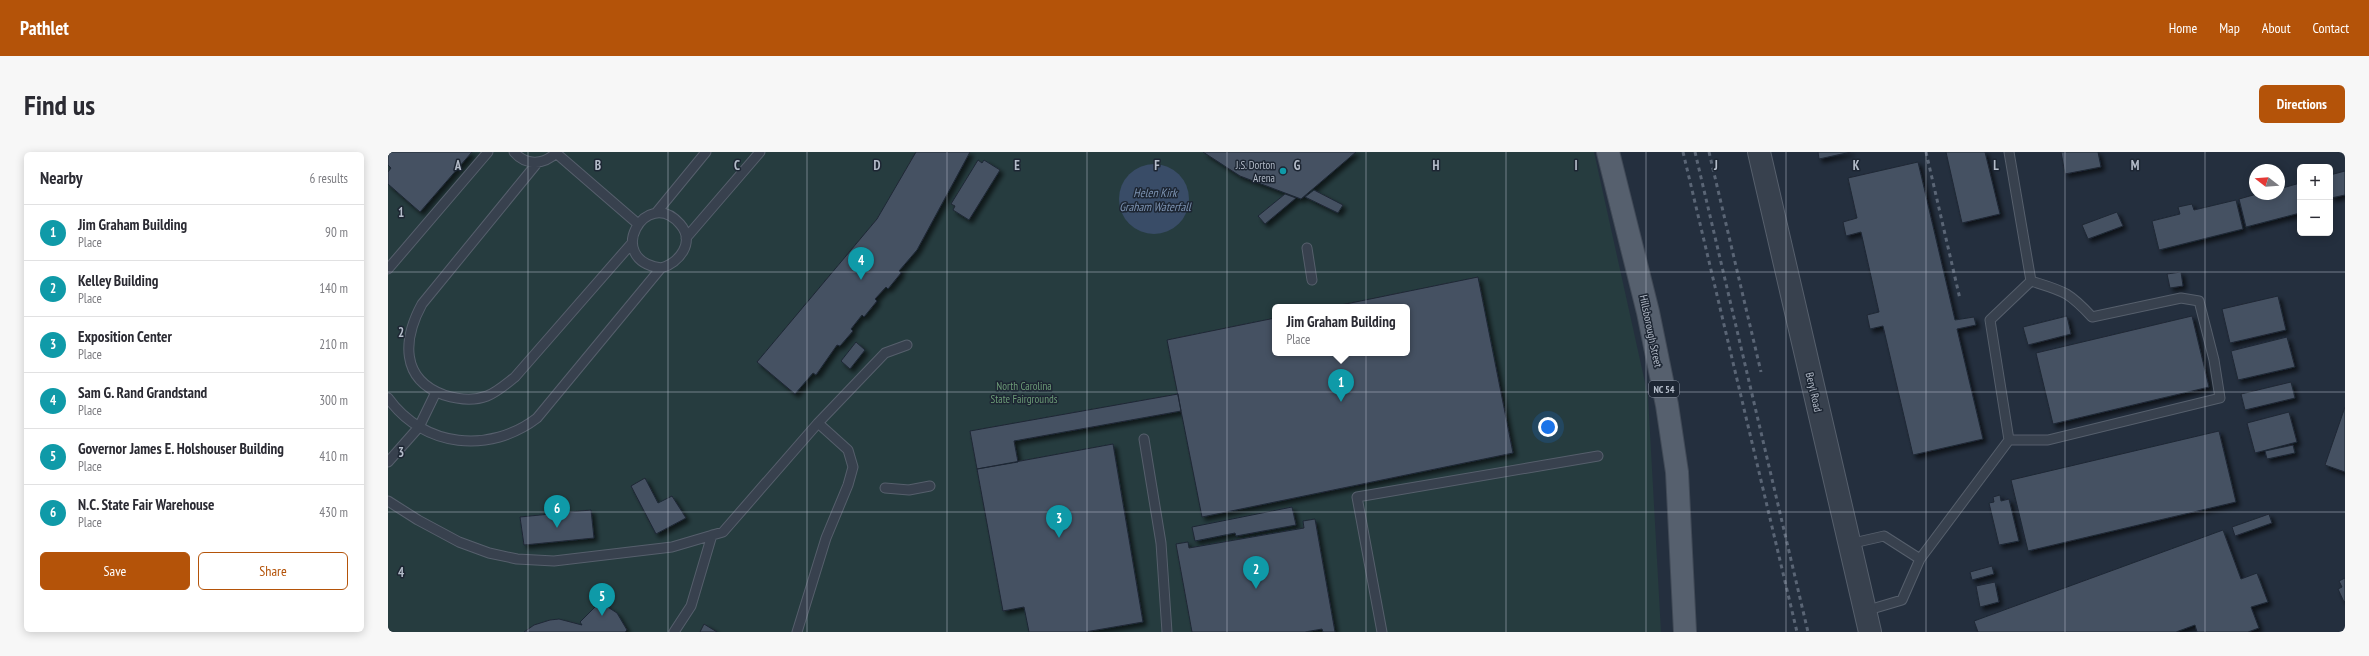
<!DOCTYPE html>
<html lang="en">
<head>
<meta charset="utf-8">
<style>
  body { margin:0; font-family:"PT Sans Narrow",sans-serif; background:#f7f7f7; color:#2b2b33 }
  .controls { position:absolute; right:12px; top:12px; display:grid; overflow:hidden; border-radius:6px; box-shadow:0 2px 10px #0003 }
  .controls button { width:36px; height:36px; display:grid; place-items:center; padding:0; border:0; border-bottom:1px solid #e1e1e2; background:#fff; color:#2b2b33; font:20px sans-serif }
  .compass { position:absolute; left:1861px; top:12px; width:36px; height:36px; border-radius:50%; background:#fff; box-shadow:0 2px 10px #0003; rotate:287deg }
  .you { position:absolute; left:1160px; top:275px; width:14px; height:14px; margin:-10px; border:3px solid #fff; border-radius:50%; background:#1a73e8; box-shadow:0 0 0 6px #1a73e833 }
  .badge { display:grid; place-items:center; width:26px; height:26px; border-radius:50%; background:#b45309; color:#fff; font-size:13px; font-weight:700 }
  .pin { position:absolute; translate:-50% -33px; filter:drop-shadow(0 1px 2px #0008) }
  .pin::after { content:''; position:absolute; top:21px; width:14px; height:12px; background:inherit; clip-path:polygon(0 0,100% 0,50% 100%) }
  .popup { position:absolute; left:884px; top:152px; width:138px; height:52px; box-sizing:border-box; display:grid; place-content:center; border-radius:6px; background:#fff; filter:drop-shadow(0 1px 3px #0005); font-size:13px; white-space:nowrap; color:#7c7c81 }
  .popup b { font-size:15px; color:#2b2b33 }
  .popup::after { content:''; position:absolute; left:50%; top:100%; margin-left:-8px; border:8px solid transparent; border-top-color:#fff }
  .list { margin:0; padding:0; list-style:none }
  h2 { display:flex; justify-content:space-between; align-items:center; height:52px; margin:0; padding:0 16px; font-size:17px }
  h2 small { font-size:13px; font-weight:400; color:#7c7c81 }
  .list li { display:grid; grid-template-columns:26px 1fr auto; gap:12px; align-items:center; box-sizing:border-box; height:56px; padding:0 16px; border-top:1px solid #e1e1e2 }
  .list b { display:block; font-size:15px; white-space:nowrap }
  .list p { margin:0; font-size:13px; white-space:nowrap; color:#7c7c81 }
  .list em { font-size:13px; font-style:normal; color:#7c7c81 }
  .actions { display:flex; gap:8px; padding:12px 16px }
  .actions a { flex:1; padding:9px 0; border:1px solid #b45309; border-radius:6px; text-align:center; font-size:14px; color:#b45309 }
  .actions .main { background:#b45309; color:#fff }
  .map { position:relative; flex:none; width:1957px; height:480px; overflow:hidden; border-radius:6px }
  header { display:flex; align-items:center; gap:24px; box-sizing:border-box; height:56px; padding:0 20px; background:#b45309; color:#fff }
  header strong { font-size:19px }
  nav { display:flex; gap:22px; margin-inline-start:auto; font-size:14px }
  .intro { display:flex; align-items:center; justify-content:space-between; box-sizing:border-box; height:96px; padding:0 24px }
  h1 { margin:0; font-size:28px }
  .button { padding:10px 18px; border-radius:6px; background:#b45309; color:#fff; font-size:14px; font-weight:700 }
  main { display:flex; gap:24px; padding:0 24px }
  aside { flex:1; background:#fff; border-radius:6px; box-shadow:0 2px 10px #0003 }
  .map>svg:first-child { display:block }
</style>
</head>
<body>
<header>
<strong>Pathlet</strong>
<nav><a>Home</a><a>Map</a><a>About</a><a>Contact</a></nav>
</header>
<div class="intro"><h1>Find us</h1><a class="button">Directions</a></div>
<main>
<aside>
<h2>Nearby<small>6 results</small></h2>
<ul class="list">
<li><span class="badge" style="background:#0f9aa8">1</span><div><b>Jim Graham Building</b><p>Place</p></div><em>90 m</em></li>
<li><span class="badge" style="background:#0f9aa8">2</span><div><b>Kelley Building</b><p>Place</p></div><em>140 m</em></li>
<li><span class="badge" style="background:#0f9aa8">3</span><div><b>Exposition Center</b><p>Place</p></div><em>210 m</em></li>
<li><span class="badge" style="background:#0f9aa8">4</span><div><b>Sam G. Rand Grandstand</b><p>Place</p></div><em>300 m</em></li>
<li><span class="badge" style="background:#0f9aa8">5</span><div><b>Governor James E. Holshouser Building</b><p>Place</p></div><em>410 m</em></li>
<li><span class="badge" style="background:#0f9aa8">6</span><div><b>N.C. State Fair Warehouse</b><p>Place</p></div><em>430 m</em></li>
</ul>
<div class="actions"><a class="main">Save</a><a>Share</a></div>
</aside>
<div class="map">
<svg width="1957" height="480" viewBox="0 0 1957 480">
  <defs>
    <filter id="shadow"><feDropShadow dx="3.5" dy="3.5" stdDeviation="2" flood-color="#0009"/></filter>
  </defs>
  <rect width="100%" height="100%" fill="#242f3e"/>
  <path fill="#263c3f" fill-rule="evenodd" d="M0 0H1206L1260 244 1273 480H0ZM887 155H1019V201H887Z"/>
  <path fill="#394c67" d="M731 47a35 35 0 1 1 70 0a35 35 0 1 1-70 0Z"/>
  <path fill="#455162" stroke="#1f2835" filter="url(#shadow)" d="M0 0H84L32 60 0 32V20L3 16 0 13Z
    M528 0H582L529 98 511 119 513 121 500 137 498 135 487 147 489 149 476 165 474 163 463 177 465 179 452 194 449 193 428 223 425 221 407 242 369 210 489 67Z
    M815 0H968L913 47 852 24Z
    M1430 0H1463L1431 7Z
    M1558 0H1597L1612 62 1574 71Z
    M1673 0H1710L1713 15 1677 22Z
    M590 8 594 11 596 8 612 18 581 68 565 58 567 54 563 52Z
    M1530 10 1567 168 1586 165 1588 173 1569 177 1595 287 1525 303 1495 174 1482 177 1479 163 1491 160 1473 80 1458 84 1455 70 1469 66 1460 26Z
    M1957 19V43L1943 46 1942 23Z
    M1912 31V61L1858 75 1851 47 1869 42H1891V37Z
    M926 38 955 53 950 61 917 45Z
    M897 42 908 46 877 72 870 64Z
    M1848 48 1855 77 1771 98 1764 69 1792 62 1790 55 1804 52 1806 58Z
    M1729 60 1735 74 1700 87 1694 73Z
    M1793 120 1795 134 1782 136 1779 122Z
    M1090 125 1125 301 814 365 779 188 887 166V201H1019V155H943Z
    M1890 144 1898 178 1842 191 1834 157Z
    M1679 164 1683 182 1640 193 1635 175Z
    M1804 164 1821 235 1665 272 1648 201Z
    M1899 185 1907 215 1850 228 1843 199Z
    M468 190 477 198 462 217 453 209Z
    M1903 230 1907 246 1857 258 1853 242Z
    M790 242 793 259 626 289 630 310 589 317 582 279Z
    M1957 255V320L1937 313Z
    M1901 260 1909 290 1867 301 1859 271Z
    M1831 279 1848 350 1640 399 1623 328Z
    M725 292 755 470 697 480H641L636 455 615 459 589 317Z
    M1905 293 1907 301 1879 307 1877 299Z
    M257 326 270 351 284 344 298 366 268 382 243 334Z
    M1612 343 1613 349 1621 347 1631 389 1611 393 1601 351 1606 350 1605 345Z
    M904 355 908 373 848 384 847 381 807 389 804 375Z
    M203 358 206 386 136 393 132 365Z
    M1881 362 1884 371 1847 384 1844 375Z
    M927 367 947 480H935L934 477 917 480H804L788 392 800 390 801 396 916 376 915 369Z
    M1835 378 1853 427 1869 421 1880 450 1863 455 1871 476 1860 480H1809L1807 473 1788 480H1590L1586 469Z
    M1604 414 1606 422 1584 428 1582 420Z
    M1957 426V449L1956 450 1950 437 1954 435 1951 429Z
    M1607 430 1611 450 1592 455 1588 434Z
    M212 450 229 461 239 478 237 480H136L146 473 162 468 171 467 194 473 192 470Z
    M316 472 329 480H312Z"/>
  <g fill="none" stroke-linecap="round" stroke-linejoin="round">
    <defs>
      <path id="service" d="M126 0C138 14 156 13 169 0
        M168 1 250 72
        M150 10 34 152C15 187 12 227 56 243 69 247 86 249 99 244 109 240 118 232 127 225L244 91
        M268 61 318 0
        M298 86 372 0
        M919 96 924 128
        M0 117 100 0
        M0 246C36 296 102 302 149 266L273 116C291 111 308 90 292 72 258 33 215 108 273 116
        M756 287 773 391 779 480
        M1621 288H1660L1832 246 1826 208 1811 149 1793 146 1704 165C1680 139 1675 139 1643 129
        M0 310 31 275 48 240
        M497 336 521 338 542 334
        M0 349 30 368 71 390 101 401 129 407 166 409 284 395 335 380 430 271 497 201 519 193
        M1461 392 1496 384 1532 407
        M1477 459 1514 448 1532 407 1621 288 1602 168 1643 129 1621 0
        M286 480 303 454 324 383
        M409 480 438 386 460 333 465 315 460 298 430 271
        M994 480 969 345 1210 304"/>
      <path id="tertiary" d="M1371 0 1482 480"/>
      <path id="primary" d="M1220 0 1260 160 1279 253 1289 320 1297 480"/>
    </defs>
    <use href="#service" stroke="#565f6c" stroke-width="11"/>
    <use href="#tertiary" stroke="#565f6c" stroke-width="24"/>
    <use href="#primary" stroke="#414a57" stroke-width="24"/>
    <use href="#service" stroke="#38414e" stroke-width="9"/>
    <use href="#tertiary" stroke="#38414e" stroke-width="22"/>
    <use href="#primary" stroke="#56606e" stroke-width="22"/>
    <path stroke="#5a6575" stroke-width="3" stroke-dasharray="4 4" stroke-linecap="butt" d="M1295 0 1409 480
      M1307 0 1420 480
      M1321 0 1373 220
      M1538 0 1572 147"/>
  </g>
  <path fill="none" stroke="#b4bcc9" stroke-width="1" stroke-opacity="0.55" d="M140 0V480M280 0V480M419 0V480M559 0V480M699 0V480M839 0V480M978 0V480M1118 0V480M1258 0V480M1398 0V480M1538 0V480M1677 0V480M1817 0V480M0 120H1957M0 240H1957M0 360H1957"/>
  <circle fill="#0f9aa8" stroke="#1d2633" stroke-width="1.5" cx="895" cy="19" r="4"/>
  <g text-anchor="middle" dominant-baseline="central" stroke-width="3" stroke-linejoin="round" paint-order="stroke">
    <rect fill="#1d2633" stroke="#878f9c" stroke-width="1" x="1261" y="229" width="30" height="16" rx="3"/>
    <g font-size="10" font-weight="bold" fill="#b4bcc9">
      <text x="1276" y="237">NC 54</text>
    </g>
    <g font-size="11" fill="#b4bcc9" stroke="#1d2633" text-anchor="end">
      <text x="887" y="13">J.S. Dorton<tspan x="887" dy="13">Arena</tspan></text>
    </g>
    <g font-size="11" fill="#b4bcc9" stroke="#1d2633">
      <text transform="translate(1263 179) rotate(78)">Hillsborough Street</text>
      <text transform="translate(1426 240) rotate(77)">Beryl Road</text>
    </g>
    <g font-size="11" fill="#6b9a76" stroke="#1d2633">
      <text x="636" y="234">North Carolina<tspan x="636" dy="13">State Fairgrounds</tspan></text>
    </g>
    <g font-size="12" font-style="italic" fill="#7c92b1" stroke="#1d2633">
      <text x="767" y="40">Helen Kirk<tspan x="767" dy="14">Graham Waterfall</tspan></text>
    </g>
  </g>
  <g font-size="13" text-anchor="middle" font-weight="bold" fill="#b4bcc9" stroke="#1d2633" stroke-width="3" stroke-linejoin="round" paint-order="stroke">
    <text x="70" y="18">A</text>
    <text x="210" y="18">B</text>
    <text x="349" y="18">C</text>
    <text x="489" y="18">D</text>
    <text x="629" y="18">E</text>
    <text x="769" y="18">F</text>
    <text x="909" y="18">G</text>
    <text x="1048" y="18">H</text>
    <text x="1188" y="18">I</text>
    <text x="1328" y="18">J</text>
    <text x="1468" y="18">K</text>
    <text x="1608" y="18">L</text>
    <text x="1747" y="18">M</text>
    <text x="13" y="65">1</text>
    <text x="13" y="185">2</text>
    <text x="13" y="305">3</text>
    <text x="13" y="425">4</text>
  </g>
</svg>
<div class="controls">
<button>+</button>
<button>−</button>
</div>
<svg class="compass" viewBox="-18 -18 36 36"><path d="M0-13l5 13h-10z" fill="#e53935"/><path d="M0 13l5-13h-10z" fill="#7c7c81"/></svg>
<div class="you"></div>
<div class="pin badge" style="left:953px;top:250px;background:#0f9aa8">1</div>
<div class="popup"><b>Jim Graham Building</b>Place</div>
<div class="pin badge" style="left:868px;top:437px;background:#0f9aa8">2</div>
<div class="pin badge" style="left:671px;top:386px;background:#0f9aa8">3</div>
<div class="pin badge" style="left:473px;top:128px;background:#0f9aa8">4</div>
<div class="pin badge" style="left:214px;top:464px;background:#0f9aa8">5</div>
<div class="pin badge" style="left:169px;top:376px;background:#0f9aa8">6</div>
</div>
</main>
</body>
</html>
